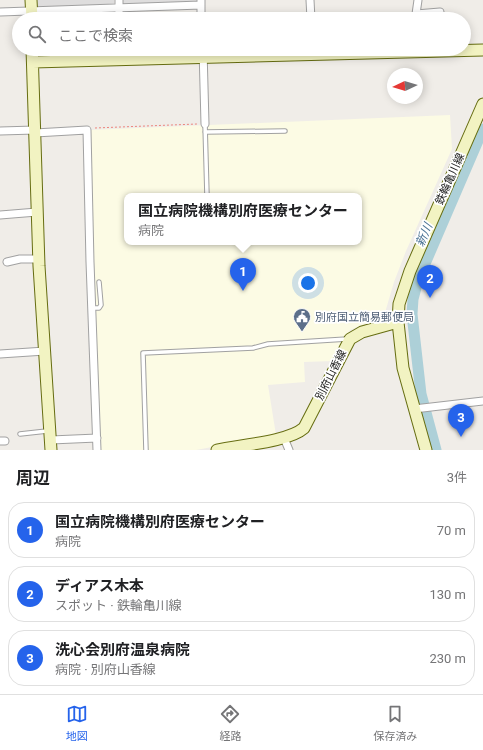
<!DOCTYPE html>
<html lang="ja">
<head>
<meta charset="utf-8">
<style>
  body { margin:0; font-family:Roboto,"Noto Sans JP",sans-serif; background:#f6f6f6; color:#202124 }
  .compass { position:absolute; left:387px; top:68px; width:36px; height:36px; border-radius:50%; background:#fff; box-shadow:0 2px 10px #0003; rotate:266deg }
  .you { position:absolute; left:308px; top:283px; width:14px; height:14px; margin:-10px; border:3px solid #fff; border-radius:50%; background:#1a73e8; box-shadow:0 0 0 6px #1a73e833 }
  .badge { display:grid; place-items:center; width:26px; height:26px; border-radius:50%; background:#2563eb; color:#fff; font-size:13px; font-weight:700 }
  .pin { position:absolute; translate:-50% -33px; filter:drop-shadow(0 1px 2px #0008) }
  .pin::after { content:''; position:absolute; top:21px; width:14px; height:12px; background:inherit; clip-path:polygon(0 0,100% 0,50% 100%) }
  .popup { position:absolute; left:124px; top:193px; width:238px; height:52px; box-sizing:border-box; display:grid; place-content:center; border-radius:8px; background:#fff; filter:drop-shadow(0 1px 3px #0005); font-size:13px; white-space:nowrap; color:#757577 }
  .popup b { font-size:15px; color:#202124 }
  .popup::after { content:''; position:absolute; left:50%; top:100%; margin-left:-8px; border:8px solid transparent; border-top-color:#fff }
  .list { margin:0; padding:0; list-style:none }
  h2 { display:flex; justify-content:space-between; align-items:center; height:52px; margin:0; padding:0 16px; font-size:17px }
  h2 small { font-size:13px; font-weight:400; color:#757577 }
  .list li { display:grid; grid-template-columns:26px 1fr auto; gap:12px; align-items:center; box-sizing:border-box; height:56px; margin:0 8px 8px; padding:0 8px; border:1px solid #e0e0e0; border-radius:16px }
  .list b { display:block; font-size:15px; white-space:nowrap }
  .list p { margin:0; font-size:13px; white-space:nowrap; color:#757577 }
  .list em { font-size:13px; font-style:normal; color:#757577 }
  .icon { flex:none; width:22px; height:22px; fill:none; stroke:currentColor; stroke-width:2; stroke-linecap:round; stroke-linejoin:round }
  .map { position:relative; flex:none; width:483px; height:450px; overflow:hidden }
  .search { position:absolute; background:#fff; box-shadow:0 2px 10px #0003; left:12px; right:12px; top:12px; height:44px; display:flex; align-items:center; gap:10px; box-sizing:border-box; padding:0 14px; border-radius:22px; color:#757577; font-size:15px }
  .sheet { height:244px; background:#fff }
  nav { display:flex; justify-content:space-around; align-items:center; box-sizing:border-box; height:56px; border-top:1px solid #e0e0e0; background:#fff; font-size:11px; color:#757577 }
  nav a { display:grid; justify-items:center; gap:2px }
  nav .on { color:#2563eb }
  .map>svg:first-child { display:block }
</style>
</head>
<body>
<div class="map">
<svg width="483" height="450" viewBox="0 0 483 450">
  <rect width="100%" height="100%" fill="#f0ede8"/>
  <path fill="#dedddd" d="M35 0H114V5L35 7Z
    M121 0H197V2L122 5Z"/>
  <path fill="#fcfbe4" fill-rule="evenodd" d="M450 115 452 149 406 251 394 282 384 316 350 330 333 361 304 362 305 382 268 385 276 435 196 450H100L90 130ZM127 196H359V242H127Z"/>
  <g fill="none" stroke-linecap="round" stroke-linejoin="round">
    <path stroke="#add0d8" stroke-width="11" d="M436 450 421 394 412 314 413 299 418 280 483 129"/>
    <defs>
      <path id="lane" d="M205 124 207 196
        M205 132 285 131
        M91 308H99L101 305 99 282
        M20 434 47 431
        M146 450 143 353 253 348 268 344 347 339"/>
      <path id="street" d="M119 0V19
        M201 0V19
        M310 0 311 19
        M0 12 201 5
        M416 14 418 0
        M417 19 416 14 440 12
        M119 49 123 60
        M203 49 205 124
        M0 131 35 130
        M35 133 87 130 90 262 97 450
        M0 215 37 212
        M7 262 20 259H39
        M0 354 45 351
        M414 409 483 401
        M284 438 289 450
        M51 440 97 438
        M0 441H5"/>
      <path id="secondary" d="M31 0 32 19
        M32 49 39 266 51 450
        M33 62 483 50
        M398 322 399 304 410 271 483 104
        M217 450C240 445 288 442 304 428L350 339 362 332 398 322 403 368 426 450"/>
    </defs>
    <use href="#lane" stroke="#a1a1a1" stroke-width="5.5"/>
    <use href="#street" stroke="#a1a1a1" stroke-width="9"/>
    <use href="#secondary" stroke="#666d11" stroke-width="13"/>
    <path stroke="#ec857d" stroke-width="1" stroke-dasharray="2 2" stroke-linecap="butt" d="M95 128 197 124"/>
    <use href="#lane" stroke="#fff" stroke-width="3.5"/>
    <use href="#street" stroke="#fff" stroke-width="7"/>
    <use href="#secondary" stroke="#f2f3c2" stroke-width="11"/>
  </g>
  <defs>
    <symbol id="civic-pin" viewBox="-11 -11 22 30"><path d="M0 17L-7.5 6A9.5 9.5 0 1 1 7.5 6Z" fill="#5c6f8a" stroke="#fff"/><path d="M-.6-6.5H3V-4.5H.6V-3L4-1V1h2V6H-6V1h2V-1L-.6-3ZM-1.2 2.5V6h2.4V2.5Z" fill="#fff"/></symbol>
  </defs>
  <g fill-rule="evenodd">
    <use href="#civic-pin" x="292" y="307" width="20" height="27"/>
  </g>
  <g text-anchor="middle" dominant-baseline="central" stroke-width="3.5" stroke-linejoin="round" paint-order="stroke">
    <g font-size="11" fill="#202020" stroke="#fff">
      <text transform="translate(450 179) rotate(-66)">鉄輪亀川線</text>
      <text transform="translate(331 375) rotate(-63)">別府山香線</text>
    </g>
    <g font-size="11" fill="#4e5e75" stroke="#fff" text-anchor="start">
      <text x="315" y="317">別府国立簡易郵便局</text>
    </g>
    <g font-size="12" font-style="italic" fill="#4f7697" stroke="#fff">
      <text transform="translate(424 235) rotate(-67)">新川</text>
    </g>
  </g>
</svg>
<svg class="compass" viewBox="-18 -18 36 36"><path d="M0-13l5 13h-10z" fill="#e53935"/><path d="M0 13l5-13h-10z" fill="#757577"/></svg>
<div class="you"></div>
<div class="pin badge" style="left:243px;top:291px">1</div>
<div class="popup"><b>国立病院機構別府医療センター</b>病院</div>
<div class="pin badge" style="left:430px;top:298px">2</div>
<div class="pin badge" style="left:461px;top:437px">3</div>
<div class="search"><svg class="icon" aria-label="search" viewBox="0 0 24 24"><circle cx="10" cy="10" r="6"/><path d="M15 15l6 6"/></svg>ここで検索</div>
</div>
<section class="sheet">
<h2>周辺<small>3件</small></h2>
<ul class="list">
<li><span class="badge">1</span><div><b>国立病院機構別府医療センター</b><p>病院</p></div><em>70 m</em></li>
<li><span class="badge">2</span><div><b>ディアス木本</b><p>スポット · 鉄輪亀川線</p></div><em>130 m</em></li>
<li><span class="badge">3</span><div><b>洗心会別府温泉病院</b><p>病院 · 別府山香線</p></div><em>230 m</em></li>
</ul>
</section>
<nav>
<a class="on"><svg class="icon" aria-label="map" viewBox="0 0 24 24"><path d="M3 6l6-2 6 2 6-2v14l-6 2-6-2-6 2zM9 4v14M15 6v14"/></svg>地図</a>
<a><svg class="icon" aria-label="directions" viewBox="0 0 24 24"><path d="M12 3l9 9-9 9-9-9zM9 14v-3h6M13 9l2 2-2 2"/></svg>経路</a>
<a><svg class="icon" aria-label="saved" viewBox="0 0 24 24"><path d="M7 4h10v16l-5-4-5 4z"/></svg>保存済み</a>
</nav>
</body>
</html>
